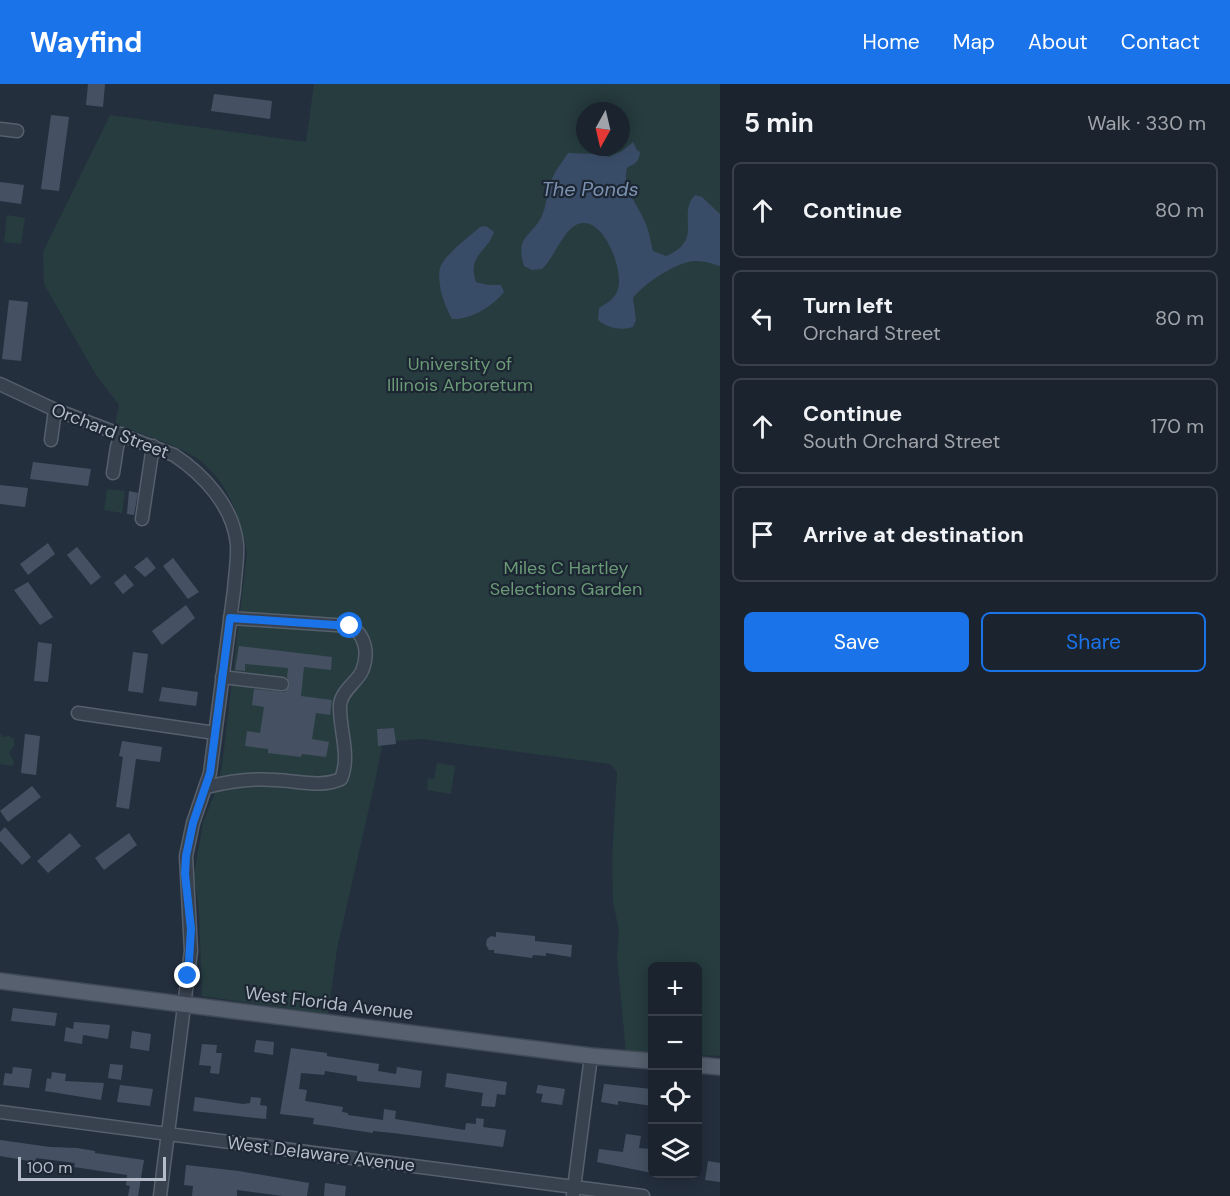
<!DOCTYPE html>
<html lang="en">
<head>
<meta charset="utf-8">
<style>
  body { margin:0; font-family:"DM Sans",sans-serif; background:#282f3a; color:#f1f3f6 }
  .controls { position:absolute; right:18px; bottom:18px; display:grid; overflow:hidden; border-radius:9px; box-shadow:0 3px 15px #0003 }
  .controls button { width:54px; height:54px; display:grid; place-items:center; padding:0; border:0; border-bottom:2px solid #39404a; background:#1b232e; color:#f1f3f6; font:30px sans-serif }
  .compass { position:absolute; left:576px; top:18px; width:54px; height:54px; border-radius:50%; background:#1b232e; box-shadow:0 3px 15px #0003; rotate:188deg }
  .scale { position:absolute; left:18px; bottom:15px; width:148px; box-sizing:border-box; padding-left:6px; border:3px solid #b4bcc9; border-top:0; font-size:16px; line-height:21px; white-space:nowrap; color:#b4bcc9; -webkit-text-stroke:4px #1d2633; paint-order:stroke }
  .stop { position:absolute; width:18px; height:18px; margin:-14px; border:4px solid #1a73e8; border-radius:50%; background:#fff }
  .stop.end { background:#1a73e8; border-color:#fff; box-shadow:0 2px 6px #0008 }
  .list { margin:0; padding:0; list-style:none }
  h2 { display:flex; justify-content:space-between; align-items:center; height:78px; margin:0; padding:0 24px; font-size:26px }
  h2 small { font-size:20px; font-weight:400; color:#a0a4aa }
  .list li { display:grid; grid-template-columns:39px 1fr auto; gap:18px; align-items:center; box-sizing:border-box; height:96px; margin:0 12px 12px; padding:0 12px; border:2px solid #39404a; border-radius:9px }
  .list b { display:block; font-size:22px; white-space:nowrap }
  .list p { margin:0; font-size:20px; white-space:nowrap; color:#a0a4aa }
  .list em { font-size:20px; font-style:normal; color:#a0a4aa }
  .actions { display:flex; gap:12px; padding:18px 24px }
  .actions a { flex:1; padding:14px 0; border:2px solid #1a73e8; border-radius:9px; text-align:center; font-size:21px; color:#1a73e8 }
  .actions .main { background:#1a73e8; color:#fff }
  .icon { flex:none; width:33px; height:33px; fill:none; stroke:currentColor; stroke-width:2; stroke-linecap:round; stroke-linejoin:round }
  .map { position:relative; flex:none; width:720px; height:1112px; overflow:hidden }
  header { display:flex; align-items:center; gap:36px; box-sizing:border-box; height:84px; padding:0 30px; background:#1a73e8; color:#fff }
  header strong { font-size:28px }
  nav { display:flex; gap:33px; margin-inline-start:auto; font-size:21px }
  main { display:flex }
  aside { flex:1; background:#1b232e }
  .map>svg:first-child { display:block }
</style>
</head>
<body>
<header>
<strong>Wayfind</strong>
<nav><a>Home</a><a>Map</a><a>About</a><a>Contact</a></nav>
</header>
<main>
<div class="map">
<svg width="720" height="1112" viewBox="0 0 720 1112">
  <rect width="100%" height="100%" fill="#242f3e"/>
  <path fill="#263c3f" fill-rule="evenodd" d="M314 0H720V972L698 971V882H652V970L626 969 617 873 619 847 613 817 612 776 617 688 610 680 422 655 395 657 394 644 377 645 378 661 382 662 376 693 337 865 328 930 202 912 199 828 194 791 203 739 215 709 222 682 247 469C240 429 224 387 186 368 164 356 138 349 115 340L119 321 96 291 44 200 43 168 110 31 306 58ZM585 27H621V63H585Z
    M7 131 25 134 21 160 4 158Z
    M107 405 125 407 122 429 104 426Z
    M0 649 3 653 9 652 14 655V662L9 669 14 677 13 682 0 680Z
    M437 679 455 682 451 710 427 706 428 694 434 695Z"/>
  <path fill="#394c67" d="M633 58 637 66 640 68C639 79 635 79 627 84 621 105 641 124 647 143 650 151 651 160 653 167L666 172C705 156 676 131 695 111L702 113 720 130V182C713 180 704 177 697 177 679 176 643 200 633 214L636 236 633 243C620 247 608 244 598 236L599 224C607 219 615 215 618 205 624 185 602 128 576 141 563 147 554 174 542 185L532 186 524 182C514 150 534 153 543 129 547 119 547 107 551 97 555 87 562 78 568 69L597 70 609 73 622 67Z
    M486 142 494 148C487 169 467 171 476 198L488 201H501L504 208C493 222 471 236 452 235 447 226 444 218 441 208 440 200 438 192 440 184 443 172 470 152 480 143Z"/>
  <path fill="#455162" d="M88 0H105L103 23 86 21Z
    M214 10 272 17 270 35 211 27Z
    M51 31 69 33 59 107 41 105Z
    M0 98 24 101 21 120 0 117Z
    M9 216 28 218 21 277 2 275Z
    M33 378 91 385 88 402 30 395Z
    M0 401 28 404 25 423 0 420Z
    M129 407 138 409 134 431 127 430Z
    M48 459 55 470 28 491 20 480Z
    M77 463 101 493 91 501 67 471Z
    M147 473 156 484 145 493 134 483Z
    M173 474 199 508 188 515 163 482Z
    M125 490 134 501 123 510 114 499Z
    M28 498 53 533 40 541 14 506Z
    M186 521 195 534 162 561 152 547Z
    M38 558 52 560 48 598 34 597Z
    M239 562 332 573 331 586 304 583 301 612 332 616 330 631 316 629 312 655 329 658 326 673 302 670 301 673 268 669V665L245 662 247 647 260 649 264 623 252 621 254 605 285 608 290 600 287 593 288 584 245 580V587L235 586Z
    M133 568 148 570 143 609 128 607Z
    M162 603 198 608 196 622 159 617Z
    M394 644 396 660 378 662 377 645Z
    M25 650 40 652 36 691 21 689Z
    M122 657 162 663 160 678 136 675 129 725 116 723 123 673 119 672Z
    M32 702 41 713 8 738 0 727Z
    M5 743 31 773 22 781 0 757V748Z
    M70 749 81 762 48 789 37 777Z
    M129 749 137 761 104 786 95 774Z
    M496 848 535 852V857L572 861 571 873 546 869V872L533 871 532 874 494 869V866H489L486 861 487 855 491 852 496 853Z
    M13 924 57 929 55 942 11 937Z
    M74 938 110 941 108 955 83 951 82 960 64 957 66 943 73 945Z
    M132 947 151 950 149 967 130 964Z
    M256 956 274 958 273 971 254 968Z
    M202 960 217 961 216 969H222L219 990 210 989 211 982 199 981Z
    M291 964 327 969V972L379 980 378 987 396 990 397 983 422 987 420 1004 357 997V992L325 987 324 991 301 989 299 1005 307 1006 305 1017 343 1023 342 1028 348 1029V1031L383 1036 384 1025 396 1027 395 1035 465 1046 466 1039 476 1040V1034L484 1035 483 1043 506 1046 503 1063 393 1049 373 1047V1049L313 1040 314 1034 280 1030Z
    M110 980 123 981 121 996 108 994Z
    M13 983 32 985 29 1004 3 1001 5 989 12 990Z
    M52 988 66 990 65 997 104 999 101 1016 45 1007 47 994 51 995Z
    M447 989 507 998 505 1011 497 1010 495 1023 481 1022 483 1009 445 1003Z
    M604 1000 652 1005V1022L618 1017V1021L601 1018Z
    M120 1001 153 1005 150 1022 117 1018Z
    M538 1001 565 1005 562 1021 541 1018 543 1010 536 1009Z
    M195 1013 243 1020 250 1019 251 1013 261 1014 260 1021 267 1022 266 1035 193 1027Z
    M626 1050 641 1052 639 1064 652 1065V1089L597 1078 599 1065 623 1068Z
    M0 1056 50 1063 77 1064 95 1067V1069L144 1076 138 1112H128L130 1102 126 1101 127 1091 74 1083 75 1079 36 1074 35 1078 0 1072Z
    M708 1077 720 1079V1098L705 1096Z
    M186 1081 239 1087 309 1099 307 1112H283L237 1106V1112H192L193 1102 184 1101Z
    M325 1099 346 1102 345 1112H324Z"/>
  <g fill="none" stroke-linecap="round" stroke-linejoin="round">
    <defs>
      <path id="minor" d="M0 45 17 47
        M0 300 51 324 174 371C204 391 233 422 237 460 238 475 235 491 234 506L210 689 193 739 186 772 191 867 160 1112
        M51 356 55 326
        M113 389 117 363 121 350
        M142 435 153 362
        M222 593 282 600
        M78 629 215 649
        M207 703C230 697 252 694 276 696 299 697 320 704 341 695 351 672 339 645 340 621 341 607 357 598 362 587 369 570 366 551 350 542L230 534
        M0 1028 643 1112
        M573 1112 591 972"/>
      <path id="major" d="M0 897 591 972 652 977
        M698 981 720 983"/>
    </defs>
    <use href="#minor" stroke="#565f6c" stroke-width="15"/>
    <use href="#major" stroke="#414a57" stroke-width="18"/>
    <use href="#minor" stroke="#38414e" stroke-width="12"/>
    <use href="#major" stroke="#56606e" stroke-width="15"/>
  </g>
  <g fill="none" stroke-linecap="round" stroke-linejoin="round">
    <path stroke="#1a73e8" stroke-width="8" d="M188 892 191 845 185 790 186 772 193 739 210 689 230 534 350 542"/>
  </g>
  <g text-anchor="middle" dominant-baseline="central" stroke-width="4.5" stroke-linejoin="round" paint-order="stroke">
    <g font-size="18" fill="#6b9a76" stroke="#1d2633">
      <text x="460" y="280">University of<tspan x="460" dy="21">Illinois Arboretum</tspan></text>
      <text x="566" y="484">Miles C Hartley<tspan x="566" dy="21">Selections Garden</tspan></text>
    </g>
    <g font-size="18" fill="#b4bcc9" stroke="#1d2633">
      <text transform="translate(110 347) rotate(21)">Orchard Street</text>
      <text transform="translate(329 919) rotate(7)">West Florida Avenue</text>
      <text transform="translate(321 1070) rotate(7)">West Delaware Avenue</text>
    </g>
    <g font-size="20" font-style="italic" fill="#7c92b1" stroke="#1d2633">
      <text x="590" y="105">The Ponds</text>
    </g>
  </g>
</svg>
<div class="controls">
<button>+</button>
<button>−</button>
<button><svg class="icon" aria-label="locate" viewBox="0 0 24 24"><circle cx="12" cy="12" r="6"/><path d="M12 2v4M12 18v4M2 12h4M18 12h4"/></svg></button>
<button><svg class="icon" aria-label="layers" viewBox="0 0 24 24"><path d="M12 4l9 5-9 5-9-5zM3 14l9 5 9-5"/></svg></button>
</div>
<svg class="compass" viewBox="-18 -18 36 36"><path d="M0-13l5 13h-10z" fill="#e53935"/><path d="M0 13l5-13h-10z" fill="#a0a4aa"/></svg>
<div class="scale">100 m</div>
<div class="stop" style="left:350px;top:542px"></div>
<div class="stop end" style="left:188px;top:892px"></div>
</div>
<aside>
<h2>5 min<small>Walk · 330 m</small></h2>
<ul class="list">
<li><svg class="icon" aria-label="ahead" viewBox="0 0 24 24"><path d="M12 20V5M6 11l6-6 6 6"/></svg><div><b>Continue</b></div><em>80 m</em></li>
<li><svg class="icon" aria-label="left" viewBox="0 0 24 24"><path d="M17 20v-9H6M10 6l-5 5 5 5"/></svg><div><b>Turn left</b><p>Orchard Street</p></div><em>80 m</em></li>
<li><svg class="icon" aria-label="ahead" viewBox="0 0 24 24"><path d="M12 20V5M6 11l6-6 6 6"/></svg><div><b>Continue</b><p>South Orchard Street</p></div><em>170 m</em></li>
<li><svg class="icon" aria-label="arrive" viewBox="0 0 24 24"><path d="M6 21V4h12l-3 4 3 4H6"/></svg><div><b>Arrive at destination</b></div></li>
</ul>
<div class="actions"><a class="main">Save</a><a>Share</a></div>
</aside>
</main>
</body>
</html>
